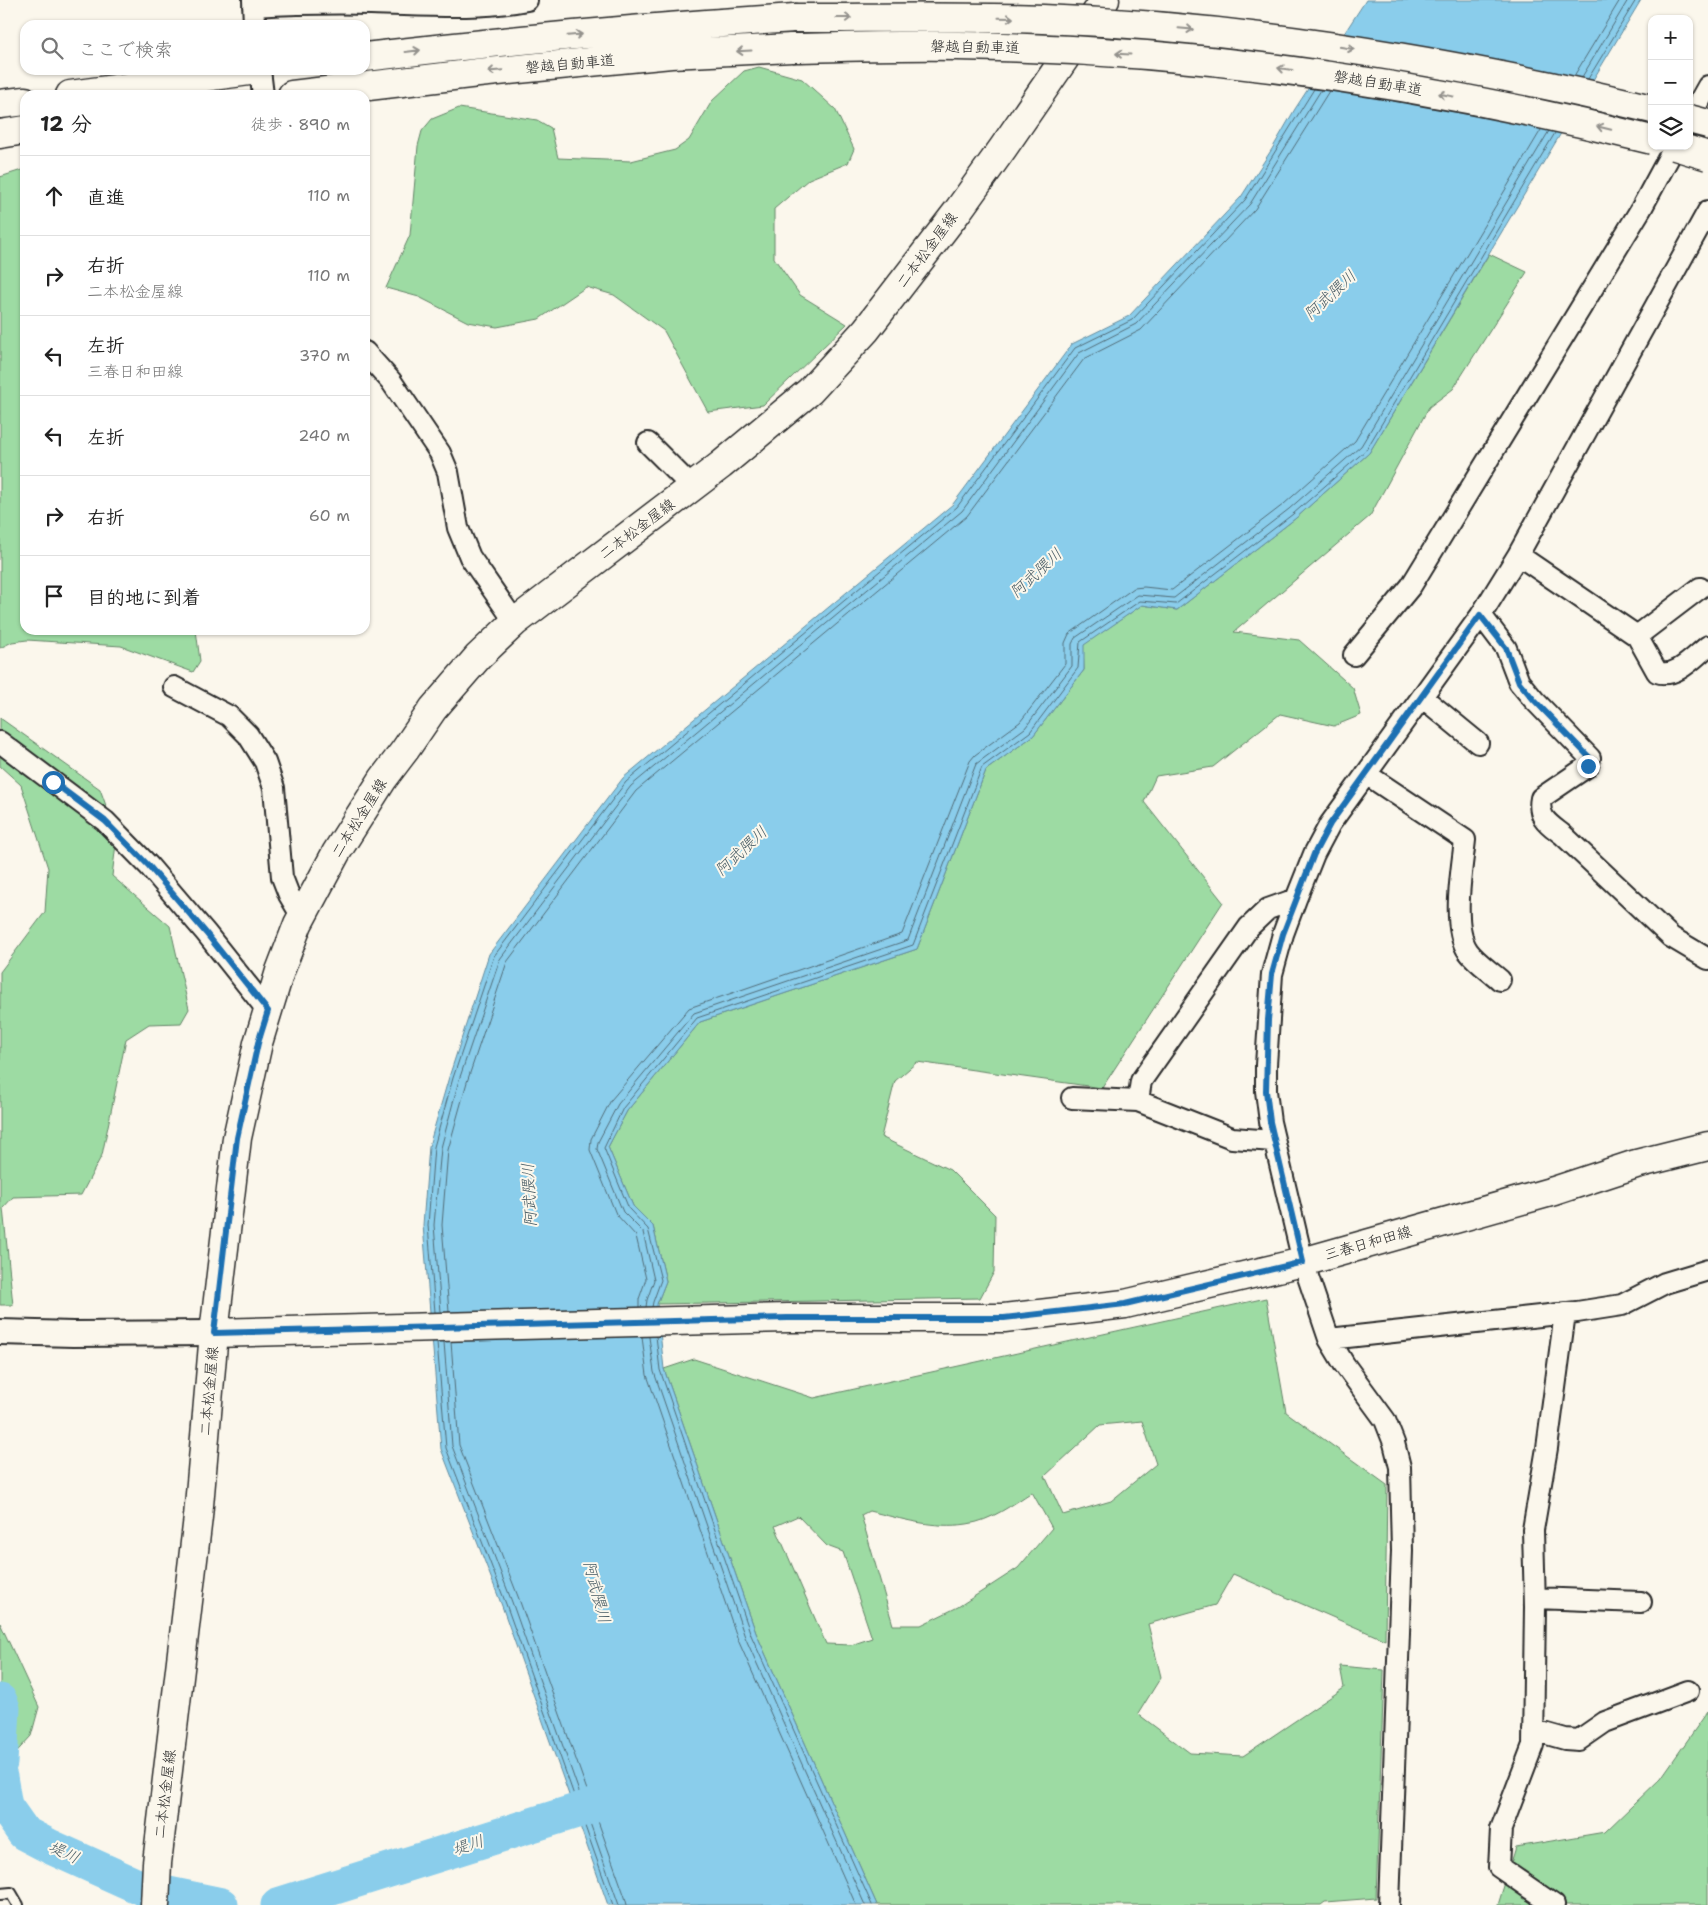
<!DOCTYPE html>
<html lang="ja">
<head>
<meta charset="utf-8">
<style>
  body { margin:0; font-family:"Shantell Sans","Klee One",sans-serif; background:#f6f6f6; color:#222 }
  .controls { position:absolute; right:15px; top:15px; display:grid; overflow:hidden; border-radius:10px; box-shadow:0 1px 4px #0004 }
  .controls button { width:45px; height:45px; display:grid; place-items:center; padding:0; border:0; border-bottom:1px solid #e0e0e0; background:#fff; color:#222; font:25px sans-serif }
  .stop { position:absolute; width:15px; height:15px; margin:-11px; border:4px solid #1f6fb2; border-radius:50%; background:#fff }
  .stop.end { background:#1f6fb2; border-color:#fff; box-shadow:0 1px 5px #0008 }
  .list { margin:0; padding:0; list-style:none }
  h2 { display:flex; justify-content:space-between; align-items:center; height:65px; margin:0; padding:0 20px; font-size:21px }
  h2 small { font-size:16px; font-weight:400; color:#767676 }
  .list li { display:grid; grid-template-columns:32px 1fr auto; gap:15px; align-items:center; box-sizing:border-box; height:80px; padding:0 20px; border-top:1px solid #e0e0e0 }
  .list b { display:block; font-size:19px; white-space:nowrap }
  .list p { margin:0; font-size:16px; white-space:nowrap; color:#767676 }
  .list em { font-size:16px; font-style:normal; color:#767676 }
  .icon { flex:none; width:28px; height:28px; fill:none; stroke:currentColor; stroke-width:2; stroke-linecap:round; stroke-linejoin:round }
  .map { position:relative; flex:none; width:1708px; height:1905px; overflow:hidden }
  .search { position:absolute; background:#fff; box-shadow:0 1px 4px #0004; left:20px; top:20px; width:350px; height:55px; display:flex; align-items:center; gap:12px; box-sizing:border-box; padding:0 18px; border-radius:15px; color:#767676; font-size:19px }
  .panel { position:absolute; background:#fff; box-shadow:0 1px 4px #0004; left:20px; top:90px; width:350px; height:545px; border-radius:15px }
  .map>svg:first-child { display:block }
</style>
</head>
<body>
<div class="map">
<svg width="1708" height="1905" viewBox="0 0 1708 1905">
  <rect width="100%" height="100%" fill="#fbf7ec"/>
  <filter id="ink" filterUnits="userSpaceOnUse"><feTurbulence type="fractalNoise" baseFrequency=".02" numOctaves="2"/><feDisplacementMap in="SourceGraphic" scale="10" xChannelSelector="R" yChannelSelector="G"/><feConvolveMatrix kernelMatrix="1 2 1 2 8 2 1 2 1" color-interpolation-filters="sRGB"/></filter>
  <g filter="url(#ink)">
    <path fill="#9ddba3" stroke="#648367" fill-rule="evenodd" d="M759 67 802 79 835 109 854 149 848 163 809 179 774 209V258L800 295 847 324 763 405 708 412 664 331 614 295 586 287 539 319 497 327 468 322 419 297 386 288 410 235 418 146 422 131 432 119 459 108 537 120 551 128 558 158 631 161 675 150 689 140 712 101 744 71Z
      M25 169V630H196L200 661 193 672 121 646 27 640 12 642 0 648V177Z
      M1489 254 1527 272 1453 389 1429 407 1370 516 1234 632 1299 640 1353 688 1361 715 1334 726 1280 714 1213 767 1156 776 1144 802 1223 902 1102 1088 917 1062 895 1081 881 1137 950 1170 995 1215 994 1272 980 1298 657 1304 666 1281 653 1226 633 1206 608 1147 627 1111 700 1022 917 949 986 770 1033 736 1084 670 1083 645 1142 605 1177 610 1296 518 1369 453Z
      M0 718 100 789 117 836 112 876 170 926 189 1009 181 1023 149 1024 126 1039 102 1155 81 1195 13 1197 3 1208 13 1305H0V972L45 912 48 868 21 785 0 766Z
      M1266 1298 1286 1412 1387 1485 1385 1640 1233 1574 1215 1605 1148 1624 1161 1677 1138 1714 1190 1753 1243 1756 1344 1688 1340 1666 1384 1670 1376 1898 1325 1902 1321 1905H877L756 1633 664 1369 694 1359 814 1398ZM1142 1421 1156 1464 1111 1501 1063 1515 1045 1476 1100 1425ZM1032 1492 1052 1528 1018 1568 958 1607 921 1625H893L861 1515 869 1511C902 1519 934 1529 967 1524 991 1521 1013 1504 1032 1492ZM798 1516 827 1546 843 1552 872 1638 851 1645 826 1644 775 1526Z
      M0 1623 39 1707 31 1736 0 1770Z
      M1708 1711V1905H1498L1516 1847 1605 1832 1661 1778Z"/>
    <path fill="#8acdeb" stroke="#648c9e" d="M1366 0H1641L1369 453 1296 518 1177 610 1142 605 1084 645V670L1033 736 986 770 917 949 700 1022 627 1111 608 1147 633 1206 653 1226 666 1281 657 1304 664 1369 756 1633 877 1905H608L502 1606 441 1449 423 1225 429 1146 449 1077 489 954 623 778 953 504 1072 344 1129 316 1241 197 1272 149 1295 109Z"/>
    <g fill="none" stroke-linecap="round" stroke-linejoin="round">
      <path stroke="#516c78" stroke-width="1" d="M1574 76 1620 0
        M1582 77 1628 0
        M1588 79 1636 0
        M639 1307V1299L646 1279 636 1236 616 1214 590 1150 591 1139 611 1100 689 1008 902 934 970 761 975 755 1020 722 1065 664V643L1069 634 1134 588 1144 587 1172 590 1284 504 1355 441 1541 130
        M646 1307 647 1300 654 1280 643 1232 623 1212 597 1149 598 1142 618 1104 694 1013 908 940 976 764 1025 728 1072 666V644L1075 638 1138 595 1174 598 1289 509 1361 446 1549 131
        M652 1307 653 1302 661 1280 648 1229 629 1209 604 1148 623 1108 697 1018 913 945 982 767 1030 732 1078 668 1080 642 1140 601 1176 604 1293 514 1366 450 1555 133
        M435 1312 428 1225 434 1147 453 1078 494 956 626 782 957 507 1075 348 1132 320 1245 200 1314 89
        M441 1312 434 1225 441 1148 459 1080 500 959 631 786 962 511 1079 353 1136 324 1250 204 1321 90
        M449 1312 442 1225 448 1150 467 1082 507 962 636 791 967 516 1084 359 1141 330 1255 209 1329 91
        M656 1336 660 1370 751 1635 872 1905
        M642 1337 647 1375 738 1640 856 1905
        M649 1337 654 1372 745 1637 865 1905
        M437 1342 446 1448 506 1604 613 1905
        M444 1342 452 1446 512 1602 619 1905
        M451 1342 459 1445 519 1599 625 1897 627 1905"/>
      <path stroke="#8acdeb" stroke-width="35" d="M0 1701 3 1709 0 1763
        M0 1777 5 1806 24 1833 51 1847 144 1889 221 1905
        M278 1905 621 1797"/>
      <defs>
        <path id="service" d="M0 1894 11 1893 18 1905"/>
        <path id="minor" d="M253 0 254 25
          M253 6C292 4 332 3 371 4 423 5 476 10 527 0
          M260 70 263 95
          M1689 120 1708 86
          M365 352 391 381 440 453 448 472 458 528 470 557 515 622
          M648 443 692 487
          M1518 555 1637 636 1657 672C1676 679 1694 657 1708 646
          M1481 615 1506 648 1519 682 1534 700 1590 758 1588 766 1541 798C1537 818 1549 824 1563 835L1671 937 1708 959
          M1637 636 1700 588
          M1354 655 1411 586 1641 209 1675 146
          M174 687 229 716 248 735 265 762 274 788 282 877 289 895 302 917
          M1422 697 1478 743
          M0 742 105 821 149 866 206 933 268 1011
          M1366 774 1465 840C1462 869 1451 927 1468 951 1476 962 1490 971 1500 980
          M1072 1098 1138 1101 1232 1138 1274 1141
          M1138 1101 1141 1081 1249 927 1268 909 1296 899
          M1329 1339 1577 1312 1622 1305 1665 1283 1708 1270
          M1535 1598 1641 1602
          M1533 1730 1565 1739 1579 1740 1605 1722 1688 1691
          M1389 1905 1402 1551 1400 1467 1394 1443 1385 1420 1344 1364 1329 1339 1303 1262 1270 1122 1266 1091V1065L1272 974 1283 934 1296 899 1314 854 1330 824 1481 615 1518 555 1708 211
          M1554 1905 1499 1867 1501 1829 1533 1745 1535 1607 1533 1530 1547 1448 1565 1313"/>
        <path id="tertiary" d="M0 1332 73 1334 214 1333"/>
        <path id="secondary" d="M214 1333 788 1318H1004L1125 1304 1303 1262 1554 1191 1636 1164 1708 1146"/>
        <path id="primary" d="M155 1905 157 1863 198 1517 214 1333 237 1138 258 1043 280 971 298 924 336 853 383 779 405 750 433 709 478 657 515 622 721 465 810 391 866 330 957 212 1003 148 1105 0"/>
        <path id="motorway" d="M365 57C508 40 651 27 795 18
          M70 95 257 70
          M292 95 478 73 671 54 792 48
          M0 104 25 101
          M0 134 25 130"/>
      </defs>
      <use href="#service" stroke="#2b2b2b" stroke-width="14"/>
      <use href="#minor" stroke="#2b2b2b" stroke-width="24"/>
      <use href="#tertiary" stroke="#2b2b2b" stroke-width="28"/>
      <use href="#secondary" stroke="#2b2b2b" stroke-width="31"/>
      <use href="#primary" stroke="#2b2b2b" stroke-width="31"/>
      <use href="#motorway" stroke="#2b2b2b" stroke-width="31"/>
      <use href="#service" stroke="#fbf7ec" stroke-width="10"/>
      <use href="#minor" stroke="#fbf7ec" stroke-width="20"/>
      <use href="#tertiary" stroke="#fbf7ec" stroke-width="24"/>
      <use href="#secondary" stroke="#fbf7ec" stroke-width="28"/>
      <use href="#primary" stroke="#fbf7ec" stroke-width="28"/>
      <use href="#motorway" stroke="#fbf7ec" stroke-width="28"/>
      <defs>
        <path id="motorway-bridge" d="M795 18C877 18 960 16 1043 19 1248 27 1452 61 1652 109
          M792 48C847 47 903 45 958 46 1192 49 1425 83 1652 140
          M1689 119 1708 124
          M1675 146 1708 156"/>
      </defs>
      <use href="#motorway-bridge" stroke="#2b2b2b" stroke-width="31" stroke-linecap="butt"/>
      <use href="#motorway-bridge" stroke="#fbf7ec" stroke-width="28"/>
    </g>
    <defs><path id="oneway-shaft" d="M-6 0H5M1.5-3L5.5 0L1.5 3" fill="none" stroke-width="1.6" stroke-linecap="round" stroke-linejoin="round" transform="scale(1.25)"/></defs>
    <g stroke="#93918c">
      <use href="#oneway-shaft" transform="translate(844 18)"/>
      <use href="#oneway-shaft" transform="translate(1006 18) rotate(1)"/>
      <use href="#oneway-shaft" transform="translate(1186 29) rotate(5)"/>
      <use href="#oneway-shaft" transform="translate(575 35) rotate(-5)"/>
      <use href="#oneway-shaft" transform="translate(1347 48) rotate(9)"/>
      <use href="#oneway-shaft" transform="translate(413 51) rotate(-7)"/>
      <use href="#oneway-shaft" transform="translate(744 51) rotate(177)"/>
      <use href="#oneway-shaft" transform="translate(1123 54) rotate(-177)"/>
      <use href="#oneway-shaft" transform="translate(1285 69) rotate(-172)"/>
      <use href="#oneway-shaft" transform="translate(495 71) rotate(175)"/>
      <use href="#oneway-shaft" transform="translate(1446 95) rotate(-169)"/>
      <use href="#oneway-shaft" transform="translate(1604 128) rotate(-166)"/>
    </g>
  </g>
  <g fill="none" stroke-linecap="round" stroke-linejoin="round" filter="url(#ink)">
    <path stroke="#1f6fb2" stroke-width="6" d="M53 782 105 821 149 866 206 933 268 1011 258 1043 237 1138 214 1333 788 1318H1004L1125 1304 1303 1262 1270 1122 1266 1091 1268 1020 1272 974 1283 934 1314 854 1330 824 1480 615 1506 648 1519 682 1534 700 1590 758 1588 766"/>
  </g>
  <g text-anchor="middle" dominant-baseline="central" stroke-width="4" stroke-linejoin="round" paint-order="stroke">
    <g font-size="15" fill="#2b2b2b" stroke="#fbf7ec">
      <text transform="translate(975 47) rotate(1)">磐越自動車道</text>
      <text transform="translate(570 64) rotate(-5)">磐越自動車道</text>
      <text transform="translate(1378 83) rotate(9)">磐越自動車道</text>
      <text transform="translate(927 250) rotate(-53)">二本松金屋線</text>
      <text transform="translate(637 529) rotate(-37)">二本松金屋線</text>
      <text transform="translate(359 818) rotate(-58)">二本松金屋線</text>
      <text transform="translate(1368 1243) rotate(-16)">三春日和田線</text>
      <text transform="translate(209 1391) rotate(-85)">二本松金屋線</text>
      <text transform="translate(165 1794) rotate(-83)">二本松金屋線</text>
    </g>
    <g font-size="16" font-style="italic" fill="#485c65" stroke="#fbf7ec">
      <text transform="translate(1330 295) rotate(-43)">阿武隈川</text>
      <text transform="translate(1036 573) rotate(-43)">阿武隈川</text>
      <text transform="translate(741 851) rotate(-43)">阿武隈川</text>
      <text transform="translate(529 1195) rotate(-93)">阿武隈川</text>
      <text transform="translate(597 1592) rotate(75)">阿武隈川</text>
      <text transform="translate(468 1845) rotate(-18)">堤川</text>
      <text transform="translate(64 1852) rotate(25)">堤川</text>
    </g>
  </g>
</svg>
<div class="controls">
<button>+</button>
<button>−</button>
<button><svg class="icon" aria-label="layers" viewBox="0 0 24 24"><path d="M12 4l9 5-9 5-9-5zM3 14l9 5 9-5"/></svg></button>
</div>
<div class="stop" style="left:53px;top:782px"></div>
<div class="stop end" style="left:1588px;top:766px"></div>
<div class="search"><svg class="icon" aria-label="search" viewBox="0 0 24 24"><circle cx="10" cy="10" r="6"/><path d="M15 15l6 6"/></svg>ここで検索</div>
<section class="panel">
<h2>12 分<small>徒歩 · 890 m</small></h2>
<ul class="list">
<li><svg class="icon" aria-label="ahead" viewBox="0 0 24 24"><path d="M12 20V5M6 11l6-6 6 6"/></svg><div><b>直進</b></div><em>110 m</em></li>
<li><svg class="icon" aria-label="right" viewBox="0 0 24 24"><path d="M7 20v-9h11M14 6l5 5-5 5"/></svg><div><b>右折</b><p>二本松金屋線</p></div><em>110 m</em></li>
<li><svg class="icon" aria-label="left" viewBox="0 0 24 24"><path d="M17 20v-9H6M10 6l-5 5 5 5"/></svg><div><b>左折</b><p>三春日和田線</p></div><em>370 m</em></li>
<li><svg class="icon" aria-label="left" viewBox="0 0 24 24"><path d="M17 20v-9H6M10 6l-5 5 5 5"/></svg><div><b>左折</b></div><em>240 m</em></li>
<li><svg class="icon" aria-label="right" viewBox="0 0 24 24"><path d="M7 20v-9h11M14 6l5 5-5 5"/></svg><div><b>右折</b></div><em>60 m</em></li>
<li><svg class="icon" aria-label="arrive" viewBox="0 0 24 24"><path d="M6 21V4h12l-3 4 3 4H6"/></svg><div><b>目的地に到着</b></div></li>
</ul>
</section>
</div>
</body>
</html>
